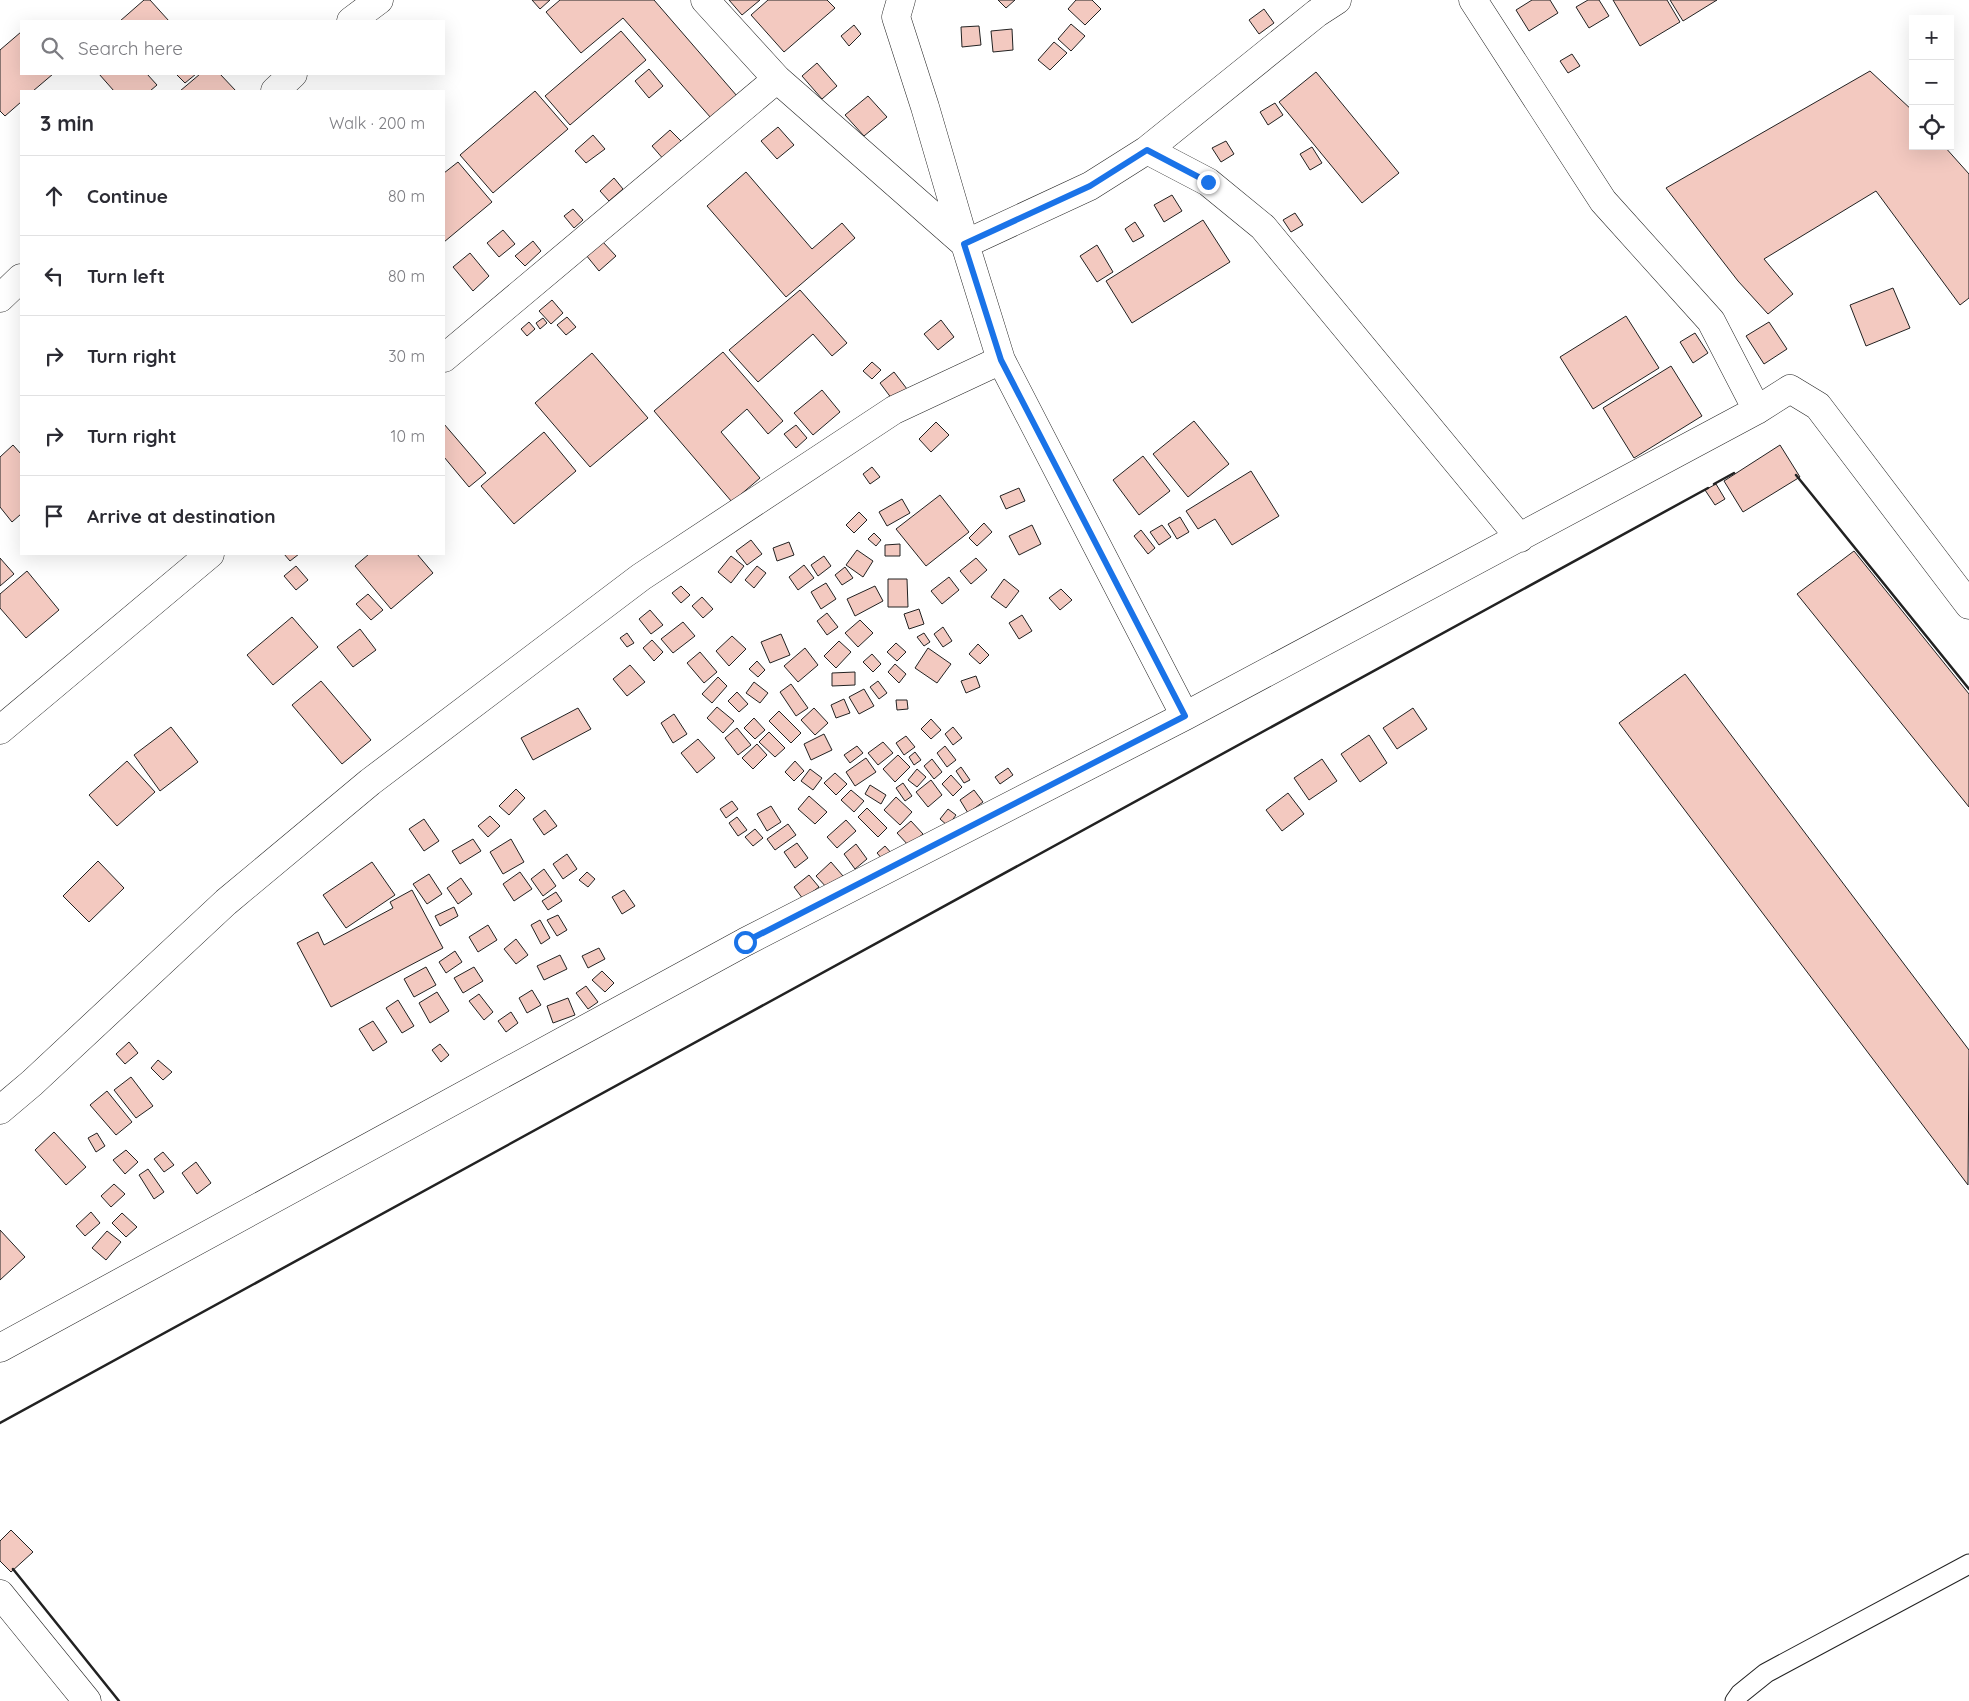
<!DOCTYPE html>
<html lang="en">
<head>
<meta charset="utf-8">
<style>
  body { margin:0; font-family:Quicksand,sans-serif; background:#f2f2f3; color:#2b2b33 }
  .controls { position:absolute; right:15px; top:15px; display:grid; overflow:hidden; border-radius:0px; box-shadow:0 5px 20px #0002 }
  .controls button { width:45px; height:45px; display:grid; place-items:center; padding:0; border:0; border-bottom:1px solid #e1e1e2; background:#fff; color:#2b2b33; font:25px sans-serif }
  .stop { position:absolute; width:15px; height:15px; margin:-11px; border:4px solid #1a73e8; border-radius:50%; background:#fff }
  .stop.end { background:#1a73e8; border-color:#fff; box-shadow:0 1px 5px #0008 }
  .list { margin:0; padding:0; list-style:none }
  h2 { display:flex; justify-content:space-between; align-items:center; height:65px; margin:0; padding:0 20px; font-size:21px }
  h2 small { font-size:16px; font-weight:400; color:#7c7c81 }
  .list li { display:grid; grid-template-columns:32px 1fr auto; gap:15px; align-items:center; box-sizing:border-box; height:80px; padding:0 20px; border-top:1px solid #e1e1e2 }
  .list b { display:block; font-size:19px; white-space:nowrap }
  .list em { font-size:16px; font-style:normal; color:#7c7c81 }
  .icon { flex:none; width:28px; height:28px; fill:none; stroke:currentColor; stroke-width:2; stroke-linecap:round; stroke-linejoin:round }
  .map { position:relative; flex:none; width:1969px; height:1701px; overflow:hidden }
  .search { position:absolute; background:#fff; box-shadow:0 5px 20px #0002; left:20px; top:20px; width:425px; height:55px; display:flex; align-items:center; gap:12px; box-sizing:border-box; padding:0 18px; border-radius:0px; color:#7c7c81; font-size:19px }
  .panel { position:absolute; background:#fff; box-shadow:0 5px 20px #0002; left:20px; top:90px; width:425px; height:465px; border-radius:0px }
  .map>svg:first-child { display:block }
</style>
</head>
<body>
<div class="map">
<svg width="1969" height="1701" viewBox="0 0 1969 1701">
  <rect width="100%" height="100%" fill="#fff"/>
  <path fill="#f3c9c0" stroke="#222" d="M144 0H150L169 21H120Z
    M532 0H550L540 9Z
    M560 0H654L737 96 711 118 623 18 581 53 546 12Z
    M729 0H760L742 15Z
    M768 0H827L835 8 784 52 751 15Z
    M998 0H1015L1006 8Z
    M1076 0H1092L1101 9 1085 25 1068 9Z
    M1532 0H1550L1558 13 1529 31 1516 10Z
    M1588 0H1599L1609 16 1589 28 1576 7Z
    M1613 0H1667L1680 22 1640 46Z
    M1670 0H1717L1683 21Z
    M1264 9 1274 23 1259 34 1249 20Z
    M1071 24 1085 36 1071 51 1058 39Z
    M854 25 861 34 849 46 841 36Z
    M979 26 981 45 962 47 961 27Z
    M1012 29 1013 50 993 52 991 31Z
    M621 31 646 60 570 125 545 96Z
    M21 32V74H53L33 91H21V102L5 116 0 111V50Z
    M1054 42 1067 53 1050 70 1038 60Z
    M1572 54 1580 66 1568 73 1560 61Z
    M817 63 837 86 822 99 802 76Z
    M649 69 663 86 649 98 635 81Z
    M1870 71 1913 111V146H1944L1969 174V298L1960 305 1876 191 1764 259 1793 294 1768 314 1738 281 1666 188Z
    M1316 72 1399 173 1362 203 1279 102Z
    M99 74H147L157 85 150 91H114Z
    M176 74H196L185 83Z
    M200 74H220L236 91H180Z
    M535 91 568 129 493 193 460 155Z
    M868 96 887 117 864 136 845 115Z
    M1275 103 1283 115 1268 125 1260 112Z
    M778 127 794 145 777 159 761 141Z
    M670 130 684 144 665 161 652 146Z
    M593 135 605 149 586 163 575 151Z
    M1226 141 1234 154 1221 162 1212 148Z
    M1312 147 1322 163 1310 170 1300 154Z
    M458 162 492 202 444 242V173Z
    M746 172 812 249 842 223 855 238 786 297 707 206Z
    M614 178 623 189 609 201 600 191Z
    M1172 195 1182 211 1164 222 1154 205Z
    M573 209 583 220 574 228 564 216Z
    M1295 213 1303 225 1291 232 1283 220Z
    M1203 220 1230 262 1132 323 1106 281Z
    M1135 222 1144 236 1133 242 1125 229Z
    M503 230 515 244 499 257 487 243Z
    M533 241 541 251 525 266 515 256Z
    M602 241 616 256 599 271 586 255Z
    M1097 245 1113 272 1097 282 1080 256Z
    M470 253 489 276 473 291 453 267Z
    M1893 288 1910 328 1866 346 1850 305Z
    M800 290 847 343 832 356 813 334 758 382 729 350Z
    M552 300 563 313 551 324 539 311Z
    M1626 316 1659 368 1593 409 1560 357Z
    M567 317 576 327 566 335 557 325Z
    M543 318 547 323 540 329 536 323Z
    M941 320 954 337 938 350 924 334Z
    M529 322 535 329 527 336 521 329Z
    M1769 322 1787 349 1764 364 1746 336Z
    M1695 333 1708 353 1693 363 1680 342Z
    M723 352 783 421 768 434 747 409 721 432 760 478 732 502 654 411Z
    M592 353 648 418 590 467 535 403Z
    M872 362 881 370 872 379 863 371Z
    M1671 366 1702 416 1634 458 1603 408Z
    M894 372 907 389 892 399 880 383Z
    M822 390 840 412 813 435 794 413Z
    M1194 421 1229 464 1188 497 1153 454Z
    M936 422 949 435 931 452 919 439Z
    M444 424 486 473 469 487 444 457Z
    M796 425 807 438 796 448 784 434Z
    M544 432 576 471 514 524 481 486Z
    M13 445 21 454V514L12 522 0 507V457Z
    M1780 445 1800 477 1743 512 1724 481Z
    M1143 456 1170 491 1139 515 1113 480Z
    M872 467 880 477 870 484 863 474Z
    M1251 471 1279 516 1232 545 1215 519 1198 529 1186 511Z
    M1716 484 1725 499 1715 505 1705 490Z
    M1019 488 1025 501 1006 509 1000 496Z
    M940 495 969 532 926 566 896 529Z
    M902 499 910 513 887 526 879 512Z
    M859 512 867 520 854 533 846 525Z
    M1180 517 1189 532 1177 539 1168 524Z
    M984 523 992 532 977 546 969 538Z
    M1032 525 1041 544 1019 555 1009 536Z
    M1162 525 1171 537 1159 545 1150 532Z
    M1141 530 1155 548 1148 554 1134 536Z
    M874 533 881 540 876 546 868 539Z
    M751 540 762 554 747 565 736 551Z
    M789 542 794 555 777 561 773 548Z
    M900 544V556H885V545Z
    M857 550 873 561 863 577 846 565Z
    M1854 551 1969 694V807L1797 594Z
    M284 554H299L290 561Z
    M369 554H417L433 573 391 609 355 566Z
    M731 556 744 566 731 583 718 572Z
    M824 556 831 566 818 576 811 565Z
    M0 558 14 574 0 586Z
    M976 558 987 570 971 584 960 571Z
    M804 565 814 578 798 590 789 577Z
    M296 566 308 580 296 590 284 576Z
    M757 566 766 573 754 588 745 580Z
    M845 567 853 578 842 585 835 575Z
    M27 571 59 610 26 638 0 608V594Z
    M949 577 959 590 942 604 931 591Z
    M888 579H907L908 607H888Z
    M1004 579 1019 591 1006 608 991 597Z
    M826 583 836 599 821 609 811 592Z
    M681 586 690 595 681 603 672 593Z
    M875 586 883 601 855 616 847 599Z
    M1061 589 1072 600 1060 610 1049 598Z
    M368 594 383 610 371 620 356 604Z
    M702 597 713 609 703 618 692 606Z
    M919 609 924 624 909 629 904 614Z
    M650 610 663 625 651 634 639 619Z
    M827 613 838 627 827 635 817 621Z
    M1022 615 1032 631 1019 639 1009 623Z
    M292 617 318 647 273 685 247 655Z
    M860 620 873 633 858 647 845 633Z
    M683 622 695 636 673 653 661 639Z
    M943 627 952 641 943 647 934 634Z
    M360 629 376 650 353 667 337 647Z
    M627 633 634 643 627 647 620 638Z
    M924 633 930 642 924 646 917 637Z
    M781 634 790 655 770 663 761 642Z
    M732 636 746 649 729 666 716 651Z
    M652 640 663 652 654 661 643 648Z
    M839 641 851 652 836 668 824 656Z
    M896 643 906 652 897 661 887 652Z
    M978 644 989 655 980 664 969 654Z
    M805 648 818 665 798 682 784 666Z
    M928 648 951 664 937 683 915 668Z
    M700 652 717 672 704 683 687 663Z
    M872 654 881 664 873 672 863 662Z
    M757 661 765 670 758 677 749 669Z
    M895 664 906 674 899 683 888 672Z
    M630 665 645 682 627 696 613 679Z
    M855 672V685L832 686V673Z
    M1685 674 1969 1050 1968 1185 1619 723Z
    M976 676 980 687 966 693 961 681Z
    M718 677 727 686 712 703 702 694Z
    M321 681 371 740 342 764 292 705Z
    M878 681 887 693 879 699 870 687Z
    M754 682 768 693 760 703 746 693Z
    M791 684 808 708 796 716 780 692Z
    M864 689 874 706 859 714 849 697Z
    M737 692 748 704 739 712 728 701Z
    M844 699 850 713 836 718 831 705Z
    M896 700H907L908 709 897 710Z
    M717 707 734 721 723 733 707 718Z
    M578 708 591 729 533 760 521 738Z
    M814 708 828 723 815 735 801 720Z
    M1413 708 1427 729 1397 749 1383 728Z
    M779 711 801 733 791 743 769 721Z
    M674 714 687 734 673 743 661 723Z
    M754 718 765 730 755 739 744 728Z
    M931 719 941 730 931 739 921 729Z
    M171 727 198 762 160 791 134 755Z
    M953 727 962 738 953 745 945 734Z
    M737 728 751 745 738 755 725 738Z
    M769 732 785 748 775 757 759 742Z
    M824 734 832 750 811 760 804 744Z
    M1369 735 1387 763 1360 782 1341 754Z
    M906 736 915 747 904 755 896 743Z
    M698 739 715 758 697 773 681 753Z
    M883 742 893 753 878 765 868 753Z
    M757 744 767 755 753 769 742 758Z
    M857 746 863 753 850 763 844 755Z
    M945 746 956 760 947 767 937 753Z
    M915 752 921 760 914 765 909 757Z
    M898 755 910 767 895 782 883 769Z
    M866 758 876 772 855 786 846 772Z
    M932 759 942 772 934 779 924 766Z
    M1322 759 1337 781 1309 800 1294 778Z
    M127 761 155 792 117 826 89 795Z
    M795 761 804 771 794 781 785 772Z
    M961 767 970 780 964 783 956 771Z
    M1008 768 1013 775 1000 784 995 777Z
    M810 769 822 778 813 790 801 781Z
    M917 769 926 777 917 787 908 780Z
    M835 773 847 784 836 795 824 783Z
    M951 775 962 787 953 796 942 784Z
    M931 780 942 795 928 807 916 792Z
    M903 783 912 796 905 801 896 788Z
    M870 785 886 795 881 804 865 794Z
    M516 789 525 798 509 815 499 806Z
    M851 790 864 801 854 812 841 800Z
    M974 790 983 802 968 813 960 800Z
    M1288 793 1304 814 1282 831 1266 810Z
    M809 796 827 812 815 824 798 809Z
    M896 797 912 812 900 825 884 810Z
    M732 801 738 809 726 818 720 809Z
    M771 806 781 822 767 831 757 814Z
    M867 808 887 828 878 837 858 817Z
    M948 809 956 815 948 826 940 819Z
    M545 810 557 826 544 835 533 819Z
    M490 816 500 826 488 837 478 826Z
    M737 817 747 830 738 836 729 823Z
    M424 819 439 841 424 851 409 829Z
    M846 820 856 831 837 848 827 837Z
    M911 821 923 834 909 846 897 833Z
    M788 824 796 835 775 850 767 839Z
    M755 829 763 838 753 846 745 837Z
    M473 839 481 851 460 864 452 851Z
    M511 839 524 862 503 874 490 852Z
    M797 843 808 858 795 868 784 852Z
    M856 844 867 859 855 869 844 854Z
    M885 846 892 854 884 861 877 853Z
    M567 854 577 869 563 879 553 864Z
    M98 861 124 888 89 922 63 896Z
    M372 862 395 895 346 928 323 895Z
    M831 862 843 876 829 890 816 876Z
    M544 869 556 886 543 896 531 879Z
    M520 872 532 889 514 901 503 884Z
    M587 872 595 879 588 887 579 880Z
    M429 874 442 894 427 904 413 884Z
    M809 875 819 887 803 899 794 887Z
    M461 878 472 894 458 904 447 888Z
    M412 890 443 948 331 1007 297 943 318 932 324 945 393 908 390 902Z
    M624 890 635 906 622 914 612 897Z
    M556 892 562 901 548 910 542 901Z
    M454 907 458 916 440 926 435 916Z
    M558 915 567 930 557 936 547 920Z
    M540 920 550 938 541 944 531 925Z
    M488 925 497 940 478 952 469 937Z
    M516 939 528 955 516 964 504 949Z
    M599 948 605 959 588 968 582 956Z
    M455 951 462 962 446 973 439 962Z
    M560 955 567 969 544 980 537 966Z
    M426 967 436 985 414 997 404 979Z
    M474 967 483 981 463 993 454 978Z
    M602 971 614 983 605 992 592 980Z
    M586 986 598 1002 588 1009 576 993Z
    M532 990 541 1005 527 1013 519 998Z
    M437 992 449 1011 430 1023 419 1003Z
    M479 994 493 1012 484 1020 469 1001Z
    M568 998 575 1015 553 1023 547 1006Z
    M398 1000 414 1026 402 1033 386 1008Z
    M511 1012 518 1023 506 1032 498 1021Z
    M373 1021 387 1042 373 1051 359 1029Z
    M129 1042 138 1053 125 1064 116 1054Z
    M440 1044 449 1055 441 1062 432 1050Z
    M158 1060 172 1072 163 1080 151 1068Z
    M131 1077 153 1106 136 1118 114 1090Z
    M107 1091 132 1122 116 1135 90 1105Z
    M54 1132 86 1167 66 1185 35 1150Z
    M97 1133 105 1146 96 1152 88 1138Z
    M126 1150 138 1162 125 1174 113 1160Z
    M163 1152 174 1165 164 1172 154 1159Z
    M196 1162 211 1183 197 1194 182 1173Z
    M148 1169 164 1192 154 1199 139 1175Z
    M114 1184 125 1194 111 1207 101 1196Z
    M91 1212 100 1223 85 1236 76 1226Z
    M122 1213 137 1227 126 1237 112 1223Z
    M0 1230 25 1257 0 1280Z
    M107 1231 121 1242 106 1260 92 1248Z
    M11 1530 33 1552 11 1572 0 1561V1541Z"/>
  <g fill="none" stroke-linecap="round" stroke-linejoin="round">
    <defs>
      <path id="lane" d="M1735 1701 1740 1694 1766 1673 1969 1564"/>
      <path id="street" d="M705 0 777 79 965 244 1090 186 1147 150 1208 182 1263 227 1520 538
        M901 0 896 17 925 107 965 244 1001 360 1185 716
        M1473 0 1603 201 1711 321 1757 410
        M351 21 379 0
        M275 91 293 74
        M1147 150 1317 13 1337 0
        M0 298 21 278
        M444 358 777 79
        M0 730 210 554
        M0 1110 32 1083 226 902 370 782 641 577 894 410 1001 360
        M0 1348 745 942 1185 716 1757 410 1790 389 1818 406 1969 605
        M0 1594 87 1701"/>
    </defs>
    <use href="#lane" stroke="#222" stroke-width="21"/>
    <use href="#street" stroke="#222" stroke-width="29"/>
    <use href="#lane" stroke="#fff" stroke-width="19"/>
    <use href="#street" stroke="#fff" stroke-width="28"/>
    <path stroke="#222" stroke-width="2.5" d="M1796 475 1969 689
      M1714 484 1734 473
      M0 1423 1708 488
      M13 1569 119 1701"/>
  </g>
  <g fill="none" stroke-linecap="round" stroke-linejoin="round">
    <path stroke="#1a73e8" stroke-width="6" d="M745 942 1185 716 1001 360 964 244 1090 186 1147 150 1208 182"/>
  </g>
</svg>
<div class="controls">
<button>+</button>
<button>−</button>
<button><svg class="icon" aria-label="locate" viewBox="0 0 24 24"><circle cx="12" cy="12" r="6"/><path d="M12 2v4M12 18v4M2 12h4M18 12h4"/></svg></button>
</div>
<div class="stop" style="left:745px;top:942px"></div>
<div class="stop end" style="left:1208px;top:182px"></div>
<div class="search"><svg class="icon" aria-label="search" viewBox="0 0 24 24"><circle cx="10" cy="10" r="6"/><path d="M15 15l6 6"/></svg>Search here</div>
<section class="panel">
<h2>3 min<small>Walk · 200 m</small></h2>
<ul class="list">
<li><svg class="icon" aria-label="ahead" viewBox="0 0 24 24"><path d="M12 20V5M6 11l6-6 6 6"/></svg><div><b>Continue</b></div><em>80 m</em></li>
<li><svg class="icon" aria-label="left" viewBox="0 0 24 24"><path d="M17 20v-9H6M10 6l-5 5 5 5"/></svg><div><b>Turn left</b></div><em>80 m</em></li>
<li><svg class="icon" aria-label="right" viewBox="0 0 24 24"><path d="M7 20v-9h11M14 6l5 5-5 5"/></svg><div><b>Turn right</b></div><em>30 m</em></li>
<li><svg class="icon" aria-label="right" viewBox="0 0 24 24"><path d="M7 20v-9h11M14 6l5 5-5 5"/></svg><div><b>Turn right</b></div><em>10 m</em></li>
<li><svg class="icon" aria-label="arrive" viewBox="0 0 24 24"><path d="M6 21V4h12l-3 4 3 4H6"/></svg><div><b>Arrive at destination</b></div></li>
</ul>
</section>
</div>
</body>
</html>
